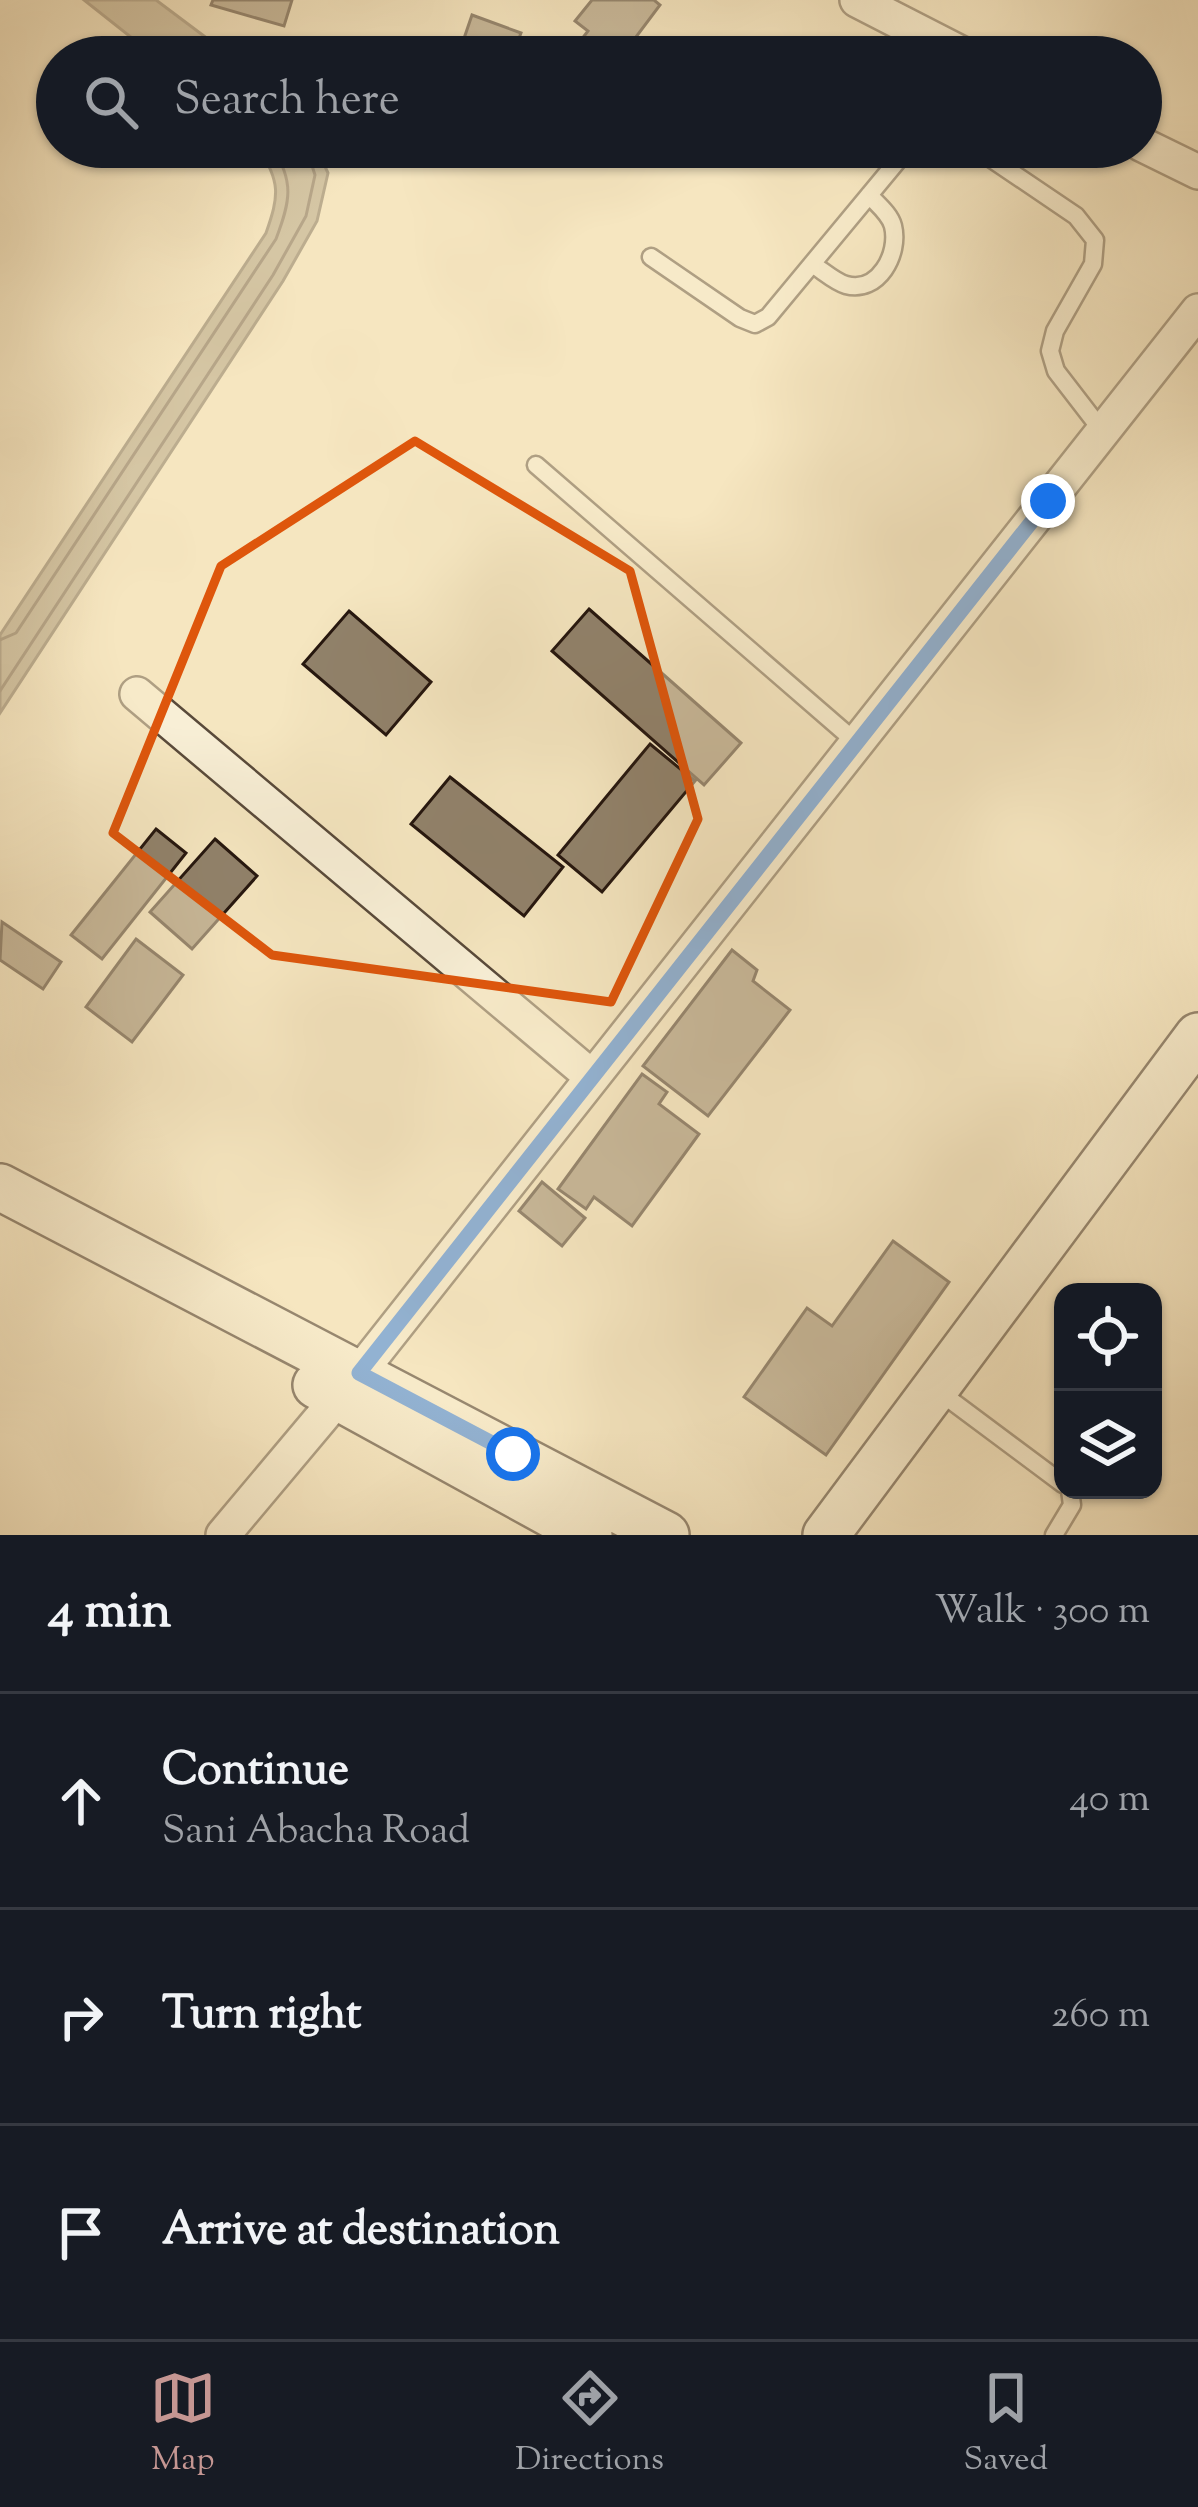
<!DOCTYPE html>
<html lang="en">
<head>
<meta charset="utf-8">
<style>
  body { margin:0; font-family:"Sorts Mill Goudy",serif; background:#20242c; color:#f1f3f6 }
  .controls { position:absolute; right:36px; bottom:36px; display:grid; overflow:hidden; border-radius:24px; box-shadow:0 3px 9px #0004 }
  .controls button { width:108px; height:108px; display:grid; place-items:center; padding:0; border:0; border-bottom:3px solid #363941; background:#171b24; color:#f1f3f6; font:60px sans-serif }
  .stop { position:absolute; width:36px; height:36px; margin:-27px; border:9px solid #1a73e8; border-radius:50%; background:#fff }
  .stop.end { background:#1a73e8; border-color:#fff; box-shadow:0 3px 12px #0008 }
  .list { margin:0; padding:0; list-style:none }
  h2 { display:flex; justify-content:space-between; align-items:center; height:156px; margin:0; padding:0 48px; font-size:51px }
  h2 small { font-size:39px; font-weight:400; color:#9ea1a6 }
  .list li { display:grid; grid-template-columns:78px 1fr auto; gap:36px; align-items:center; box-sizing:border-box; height:216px; padding:0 48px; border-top:3px solid #363941 }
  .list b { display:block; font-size:45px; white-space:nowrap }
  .list p { margin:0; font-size:39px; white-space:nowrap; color:#9ea1a6 }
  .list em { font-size:39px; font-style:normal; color:#9ea1a6 }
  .icon { flex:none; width:66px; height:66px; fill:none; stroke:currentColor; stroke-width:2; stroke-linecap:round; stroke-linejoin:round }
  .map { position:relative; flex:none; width:1198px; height:1535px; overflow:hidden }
  .search { position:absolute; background:#171b24; box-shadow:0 3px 9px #0004; left:36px; right:36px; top:36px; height:132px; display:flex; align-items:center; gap:30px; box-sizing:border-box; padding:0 42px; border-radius:66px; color:#9ea1a6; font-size:45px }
  .sheet { height:804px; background:#171b24 }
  nav { display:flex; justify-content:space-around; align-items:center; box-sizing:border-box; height:168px; border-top:3px solid #363941; background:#171b24; font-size:33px; color:#9ea1a6 }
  nav a { display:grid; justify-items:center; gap:6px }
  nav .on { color:#c59692 }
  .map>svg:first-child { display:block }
</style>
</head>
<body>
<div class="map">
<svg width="1198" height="1535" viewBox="0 0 1198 1535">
  <rect width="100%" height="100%" fill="#f5e6c0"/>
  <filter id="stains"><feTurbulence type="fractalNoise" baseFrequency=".00167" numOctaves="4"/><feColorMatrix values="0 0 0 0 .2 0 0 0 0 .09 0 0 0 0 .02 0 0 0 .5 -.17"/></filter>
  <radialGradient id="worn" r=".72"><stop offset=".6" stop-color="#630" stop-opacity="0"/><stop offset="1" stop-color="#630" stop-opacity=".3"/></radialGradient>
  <path fill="#ae9f83" stroke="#776854" stroke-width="3" d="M84 0H156L232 57H156Z
    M258 147H316L328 173 317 221 283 281 0 713V635L266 233C279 196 281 182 258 147Z"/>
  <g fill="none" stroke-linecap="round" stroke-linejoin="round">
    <path stroke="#6a5a48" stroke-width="3" d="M0 640 16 633 276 239C290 202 295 182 272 147
      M0 691 273 275 306 216 315 175 306 147"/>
  </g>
  <path fill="#91826b" stroke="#25160e" stroke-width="3" d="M213 0H292L284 26 211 5Z
    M592 0H654L660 5 621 57H568L588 31 575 21Z
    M472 15 521 33 512 57H438L440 50 458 56Z
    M426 147H482L476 165Z
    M589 609 741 743 704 785 552 651Z
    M349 611 431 682 386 735 303 664Z
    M650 744 695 781 602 892 558 855Z
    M450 777 563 867 524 916 411 824Z
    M156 829 186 853 102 959 71 935Z
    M215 839 257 876 192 949 150 912Z
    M2 922 61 962 43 989 0 960Z
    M136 939 183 975 132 1042 86 1007Z
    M732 950 757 970 753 981 790 1010 708 1116 643 1066Z
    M642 1074 667 1092 659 1104 699 1134 632 1226 594 1197 586 1209 558 1189Z
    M542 1182 585 1218 562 1246 519 1211Z
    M893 1241 949 1282 826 1455 744 1397 807 1308 832 1326Z"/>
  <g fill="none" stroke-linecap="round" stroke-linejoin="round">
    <defs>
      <path id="lane" d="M974 147 1076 216 1095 240 1093 264 1055 331 1050 351 1056 371 1103 432
        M651 257 740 318 755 324 768 317 909 147
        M812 264C822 270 835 282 846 285 878 294 900 254 893 226 890 214 877 204 869 195
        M536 465 857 743
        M937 1390 1063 1484
        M1054 1535 1072 1505 1070 1490"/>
      <path id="street" d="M857 0 968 57
        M1141 144 1198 172
        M137 694 592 1077
        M223 1535 359 1373 1198 311"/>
      <path id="secondary" d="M0 1187 666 1535
        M316 1385 589 1535
        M826 1535 1198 1036"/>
    </defs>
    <use href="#lane" stroke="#594a3a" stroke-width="21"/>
    <use href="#street" stroke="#594a3a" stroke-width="38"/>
    <use href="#secondary" stroke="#25160e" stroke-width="50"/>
    <use href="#lane" stroke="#f8efd6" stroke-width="16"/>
    <use href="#street" stroke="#f8efd6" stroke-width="33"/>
    <use href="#secondary" stroke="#f8efd6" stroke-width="45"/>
  </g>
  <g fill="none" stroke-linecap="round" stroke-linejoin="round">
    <path stroke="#1a73e8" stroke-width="15" d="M513 1454 359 1373 1048 501"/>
  </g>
  <path d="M0 0H1198V1535H0ZM415 441 630 571 698 819 611 1002 272 955 113 833 221 566Z" fill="#f5e6c0" fill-opacity=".55" fill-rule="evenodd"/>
  <path fill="none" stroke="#de560c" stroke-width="9" stroke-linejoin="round" d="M415 441 630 571 698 819 611 1002 272 955 113 833 221 566Z"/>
  <rect width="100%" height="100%" filter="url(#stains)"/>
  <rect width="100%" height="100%" fill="url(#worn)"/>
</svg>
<div class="controls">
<button><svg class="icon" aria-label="locate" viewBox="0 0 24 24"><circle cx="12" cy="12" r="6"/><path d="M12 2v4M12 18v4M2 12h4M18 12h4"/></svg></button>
<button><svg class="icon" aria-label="layers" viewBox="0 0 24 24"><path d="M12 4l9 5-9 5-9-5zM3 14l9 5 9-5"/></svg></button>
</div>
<div class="stop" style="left:513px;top:1454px"></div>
<div class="stop end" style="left:1048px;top:501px"></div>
<div class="search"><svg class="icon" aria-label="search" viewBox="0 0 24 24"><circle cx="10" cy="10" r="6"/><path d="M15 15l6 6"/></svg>Search here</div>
</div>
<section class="sheet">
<h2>4 min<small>Walk · 300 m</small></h2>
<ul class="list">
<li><svg class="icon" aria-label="ahead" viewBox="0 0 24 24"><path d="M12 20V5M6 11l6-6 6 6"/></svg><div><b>Continue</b><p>Sani Abacha Road</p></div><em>40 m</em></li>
<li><svg class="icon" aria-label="right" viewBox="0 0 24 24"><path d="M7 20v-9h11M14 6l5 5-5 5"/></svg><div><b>Turn right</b></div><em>260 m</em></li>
<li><svg class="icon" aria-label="arrive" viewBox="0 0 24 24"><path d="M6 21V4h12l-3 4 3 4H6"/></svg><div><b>Arrive at destination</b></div></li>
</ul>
</section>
<nav>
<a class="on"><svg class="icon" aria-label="map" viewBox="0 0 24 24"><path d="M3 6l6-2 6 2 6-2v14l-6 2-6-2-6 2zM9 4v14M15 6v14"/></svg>Map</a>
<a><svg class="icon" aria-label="directions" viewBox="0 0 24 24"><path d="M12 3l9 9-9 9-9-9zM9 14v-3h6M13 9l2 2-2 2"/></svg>Directions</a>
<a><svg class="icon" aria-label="saved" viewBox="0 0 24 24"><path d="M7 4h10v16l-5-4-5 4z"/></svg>Saved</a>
</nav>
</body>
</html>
